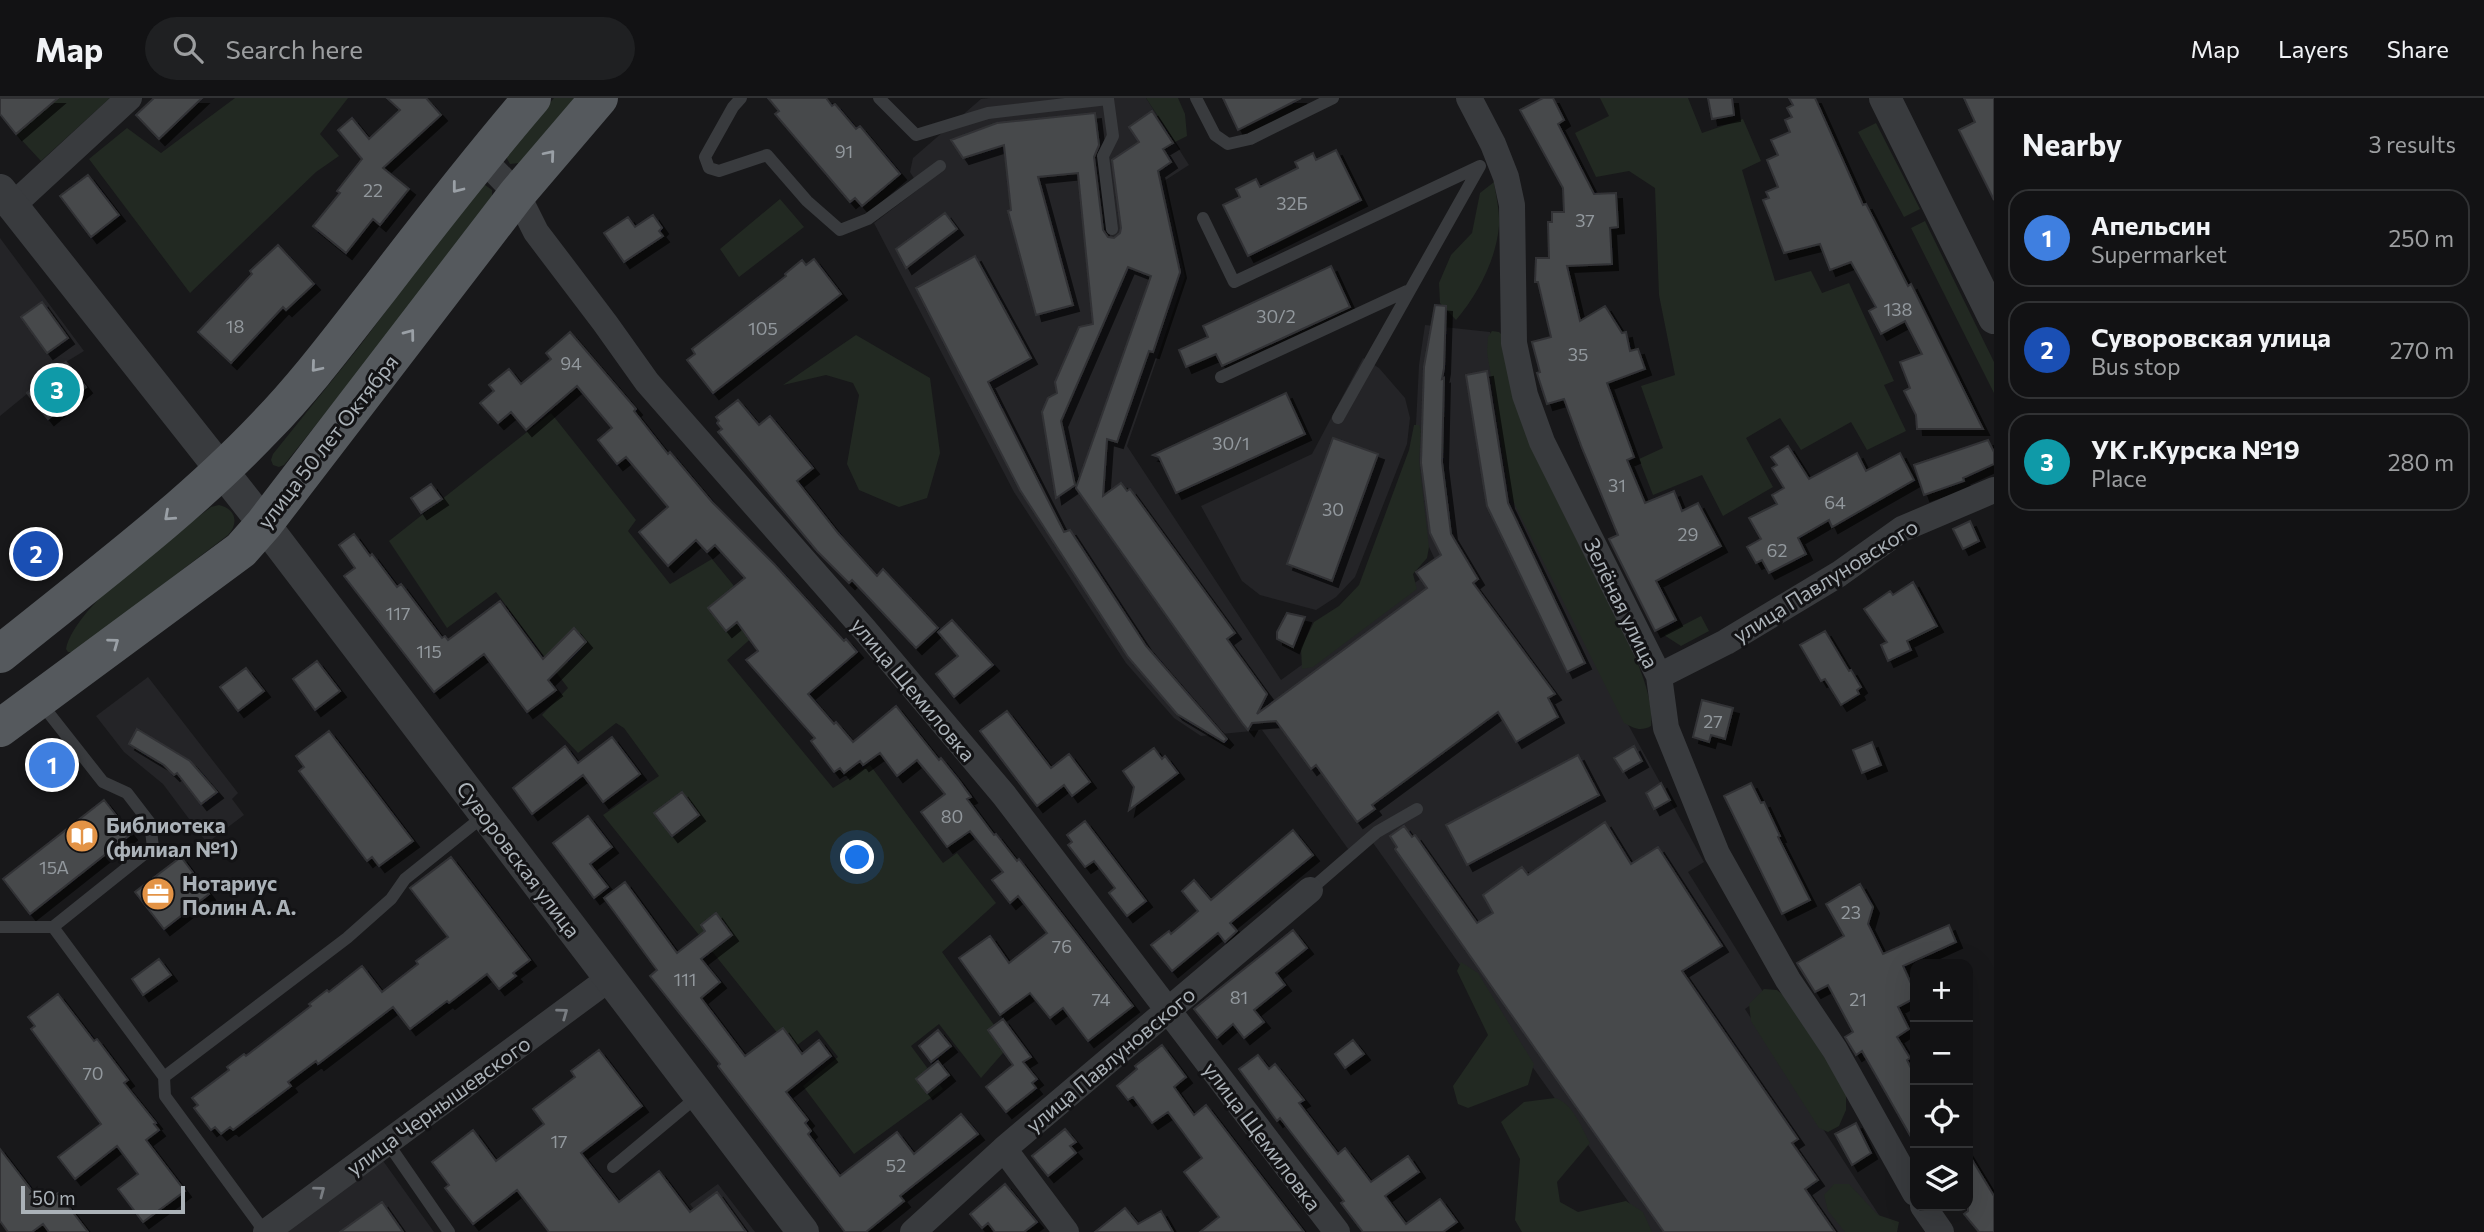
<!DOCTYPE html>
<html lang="en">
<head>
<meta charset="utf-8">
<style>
  body { margin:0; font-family:Commissioner,sans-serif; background:#1f2022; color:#f1f3f6 }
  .controls { position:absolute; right:21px; bottom:21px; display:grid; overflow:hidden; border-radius:14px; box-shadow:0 7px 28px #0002 }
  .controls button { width:63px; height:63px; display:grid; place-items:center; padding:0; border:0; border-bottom:2px solid #313234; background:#121214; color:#f1f3f6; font:35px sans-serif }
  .scale { position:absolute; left:21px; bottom:18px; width:164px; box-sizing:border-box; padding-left:7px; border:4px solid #abb2b8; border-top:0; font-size:19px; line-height:24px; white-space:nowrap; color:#abb2b8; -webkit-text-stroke:5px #131315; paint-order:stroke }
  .you { position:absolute; left:858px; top:760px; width:24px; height:24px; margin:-18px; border:5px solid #fff; border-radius:50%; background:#1a73e8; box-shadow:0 0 0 10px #1a73e833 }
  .badge { display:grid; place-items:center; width:46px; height:46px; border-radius:50%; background:#b45309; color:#fff; font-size:23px; font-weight:700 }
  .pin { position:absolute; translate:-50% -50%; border:4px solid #fff; box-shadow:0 2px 7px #0006 }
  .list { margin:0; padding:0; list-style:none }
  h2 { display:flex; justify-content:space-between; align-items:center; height:91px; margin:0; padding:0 28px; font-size:30px }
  h2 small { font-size:23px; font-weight:400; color:#9c9ea0 }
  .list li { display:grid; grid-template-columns:46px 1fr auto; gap:21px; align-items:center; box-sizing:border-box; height:98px; margin:0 14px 14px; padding:0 14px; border:2px solid #313234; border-radius:21px }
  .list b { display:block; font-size:26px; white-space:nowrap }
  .list p { margin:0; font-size:23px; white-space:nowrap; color:#9c9ea0 }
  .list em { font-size:23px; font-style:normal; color:#9c9ea0 }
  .icon { flex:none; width:38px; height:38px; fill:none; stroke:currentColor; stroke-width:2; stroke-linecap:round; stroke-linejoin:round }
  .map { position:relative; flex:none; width:1994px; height:1134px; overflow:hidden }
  header { display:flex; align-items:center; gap:42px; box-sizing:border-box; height:98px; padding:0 35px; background:#121214; border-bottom:2px solid #313234 }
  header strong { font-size:33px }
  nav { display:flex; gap:38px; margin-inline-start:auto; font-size:24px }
  .search { width:490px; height:63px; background:#1f2022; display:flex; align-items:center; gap:18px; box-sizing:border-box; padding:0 24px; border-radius:38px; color:#9c9ea0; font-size:26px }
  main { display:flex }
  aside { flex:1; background:#121214 }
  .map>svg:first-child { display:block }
</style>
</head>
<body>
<header>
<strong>Map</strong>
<div class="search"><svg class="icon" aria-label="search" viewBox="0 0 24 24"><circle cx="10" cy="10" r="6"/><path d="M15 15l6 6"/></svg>Search here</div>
<nav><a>Map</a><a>Layers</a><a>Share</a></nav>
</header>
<main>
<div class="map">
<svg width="1994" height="1134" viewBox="0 0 1994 1134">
  <defs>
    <filter id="shadow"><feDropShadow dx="6" dy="6" stdDeviation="0" flood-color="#0009"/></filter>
  </defs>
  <rect width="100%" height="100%" fill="#18181a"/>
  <path fill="#242427" d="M991 0H1146L1189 67 1164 83 1185 179 1127 348 1281 582 1438 468 1420 430 1414 366 1419 267 1425 227 1490 234 1518 401 1609 592 1704 764 1688 774 1765 897 1745 911 1890 1134H1650L1371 742 1351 755 1262 632 1201 638 1174 620 1126 565 1014 394 874 125 920 90 910 74 913 60 981 1Z
    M0 140 84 253 66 264 0 318Z
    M1363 260 1379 270 1405 300 1410 320 1407 346 1355 479 1336 499 1316 512 1260 497 1242 483 1201 408 1312 356Z
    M148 579 238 695 232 701 244 717 207 745 163 686 124 654 96 618Z
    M381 1060 434 1134H283Z
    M718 1086 755 1134H711L690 1106Z"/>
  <path fill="#222922" d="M58 0H110L41 63 16 36Z
    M235 0H348L320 36 339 58 316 74 190 195 89 61 127 30 161 55Z
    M554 0H575L519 65 510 66 506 59 509 54Z
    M1146 0H1178L1185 16 1187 38 1175 44Z
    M1600 0H1688L1702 35 1743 21 1761 63 1742 72 1775 183 1811 173 1822 195 1849 185 1894 283 1884 287 1906 333 1867 352 1851 324 1801 352 1780 320 1746 340 1773 389 1723 418 1702 377 1653 397 1639 361 1663 350 1641 288 1675 277 1659 197 1655 90 1629 73 1596 79 1575 35 1609 18Z
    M1876 25 1920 111 1904 119 1858 34Z
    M1494 84C1496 98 1500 114 1499 128 1496 162 1478 196 1456 222L1440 205 1439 185 1451 157 1472 135 1480 95Z
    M485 87 492 92V98L370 259 284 367 279 369 273 367 271 362 273 356 359 249 479 89Z
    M780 101 804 129 739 179 720 151Z
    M1925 123 1994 264V295L1911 130Z
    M1492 233 1499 234 1504 239C1537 322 1569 405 1602 488 1618 526 1656 588 1651 628 1640 634 1634 630 1624 625L1510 397 1487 254 1488 239Z
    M856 237 930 280 940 355 927 400 899 409 859 392 847 366 859 297 853 285 826 277 783 287Z
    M551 315 636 422 628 433 670 486 712 461 766 527 727 562 833 690 870 667 943 765 957 755 996 805 942 854 1009 948 981 980 939 926 911 948 943 991 854 1056 803 988 838 959 817 932 791 952 603 717 659 678 624 630 616 625 578 655 542 617 568 590 496 494 447 530 389 443Z
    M1414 327H1419L1421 332 1419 363 1429 449 1427 460 1413 476 1417 491 1313 569 1302 571 1301 550 1314 524 1339 508 1359 487 1409 352Z
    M219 407C236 411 239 425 228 437L74 554H68L66 551C76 505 173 439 211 409Z
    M1701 518 1709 533 1681 548 1664 537Z
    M1461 864 1478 875 1534 966 1528 987 1468 1010 1458 1006 1453 988 1488 937 1457 873Z
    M1764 891 1777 892 1789 902 1846 992V1012L1839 1028 1828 1034 1819 1030 1751 923 1749 906Z
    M1555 1000C1573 1005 1581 1029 1590 1045L1557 1084 1560 1104 1578 1114 1626 1103 1643 1114 1652 1134H1522L1515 1122 1520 1061 1501 1024 1524 1004Z
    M1834 1086H1849L1878 1117 1899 1124 1897 1134H1845L1828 1113 1824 1097Z"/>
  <path fill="#47494c" stroke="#323336" stroke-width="2" filter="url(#shadow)" d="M0 0H58L16 36 0 16Z
    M154 0H202L159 41 136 17Z
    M387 0H426L441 17 383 70 409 91 380 127 373 121 346 155 313 128 340 95 337 93 362 61 338 32 352 20 369 41 400 12Z
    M768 0H826L832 8 835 6 856 31 860 28 900 76 862 108 855 100 850 104 775 16 779 13Z
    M1223 0H1301L1238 32Z
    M1543 0H1553L1564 22 1558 26 1594 96 1616 95 1618 129 1610 130 1612 166 1567 168 1580 223 1605 208 1622 235 1626 234 1630 253 1638 251 1645 271 1607 285 1634 359 1627 362 1645 405 1674 393 1682 413 1698 405 1721 448 1656 483 1676 522 1655 533 1609 441 1618 437 1582 350 1564 301 1547 306 1537 275 1540 274 1532 244 1551 239 1538 184H1535L1536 160H1549L1548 124H1552V114H1564L1563 90 1520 12Z
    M1708 0H1732L1734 17 1712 21Z
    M1789 0H1815L1863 107 1866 106 1908 188 1911 186 1983 331H1917L1916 317 1904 293 1910 290 1900 264 1922 256 1905 223 1881 236 1869 213 1876 209 1851 164 1830 172 1820 146 1784 155 1763 102 1769 100 1766 94 1778 89 1767 62 1778 57 1771 42 1790 34 1785 22 1792 19 1787 10 1793 7Z
    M1964 0H1994V102L1959 32 1975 24Z
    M1152 13 1173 45 1163 51 1171 64 1158 73 1180 174 1153 254 1149 253 1117 344 1107 341 1103 398 1121 385 1127 393 1130 391 1235 535 1227 541 1267 596 1257 616 1427 490 1416 474 1441 457 1430 435 1421 365 1424 269 1435 207 1446 208 1444 270 1442 281 1444 280 1442 364 1451 436 1478 481 1473 485 1555 596 1548 600 1558 619 1516 644 1498 614 1372 707 1375 711 1357 724 1316 667 1311 671 1276 623 1252 625 1248 632 1243 626 1076 390 1151 178 1128 169 1061 323 1075 387 1056 400 1042 314 1048 300 1057 295 1055 284 1079 229 1093 226 1078 75 1038 79 1073 207 1036 217 1008 113 1011 112 1004 47 963 60 951 42 997 25 1095 15 1099 47 1094 59 1103 132 1108 139 1114 140 1120 135 1121 130 1112 62 1139 44 1129 29Z
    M1336 52 1361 102 1248 158 1223 107 1240 99 1236 91 1256 81 1260 89 1298 70 1295 64 1313 55 1316 62Z
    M88 77 119 117 91 139 60 98Z
    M945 115 957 131 906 170 896 151Z
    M653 117 662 130 659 133 663 138 624 164 604 135 628 119 635 129Z
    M278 147 314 186 286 212 283 209 231 265 198 234 252 176 250 173Z
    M975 158 1031 260 988 284 1064 434 1070 432 1146 548 1227 641 1224 644 1177 616 1128 559 1020 392 916 190Z
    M814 161 841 196 713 295 687 262 695 256 692 251 786 178 785 176 802 162 806 167Z
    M1331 168 1350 209 1222 268 1216 256 1186 269 1179 252 1208 239 1203 228Z
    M42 204 68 240 47 255 21 219Z
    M570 234 636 311 634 313 668 356 670 354 712 404 775 467 844 543 846 541 857 554 808 596 834 626 836 624 853 644 896 608 939 662 941 660 958 681 971 699 967 701 994 737 996 736 1017 763 1019 761 1133 908 1088 943 1063 910 1050 920 1030 895 1000 917 959 860 990 838 1009 865 1047 835 1018 798 1010 805 992 782 1003 774 970 733 947 749 921 714 945 696 917 662 897 678 880 655 863 667 860 663 844 675 840 670 834 674 811 643 815 640 746 562 758 553 737 524 726 533 708 510 745 480 715 447 707 454 696 442 668 468 639 434 668 409 626 359 617 366 598 342 612 330 577 288 526 332 511 314 498 325 480 305 494 293 489 287 509 271 521 286 551 261 546 255Z
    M66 264 86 289 48 321 27 295Z
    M1487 273 1508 405 1585 565 1567 574 1487 408 1466 277Z
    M1286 295 1305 336 1176 395 1159 359 1153 357Z
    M738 302 759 327 770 318 813 370 797 383 838 435 877 478 883 471 938 530 916 550 852 482 849 485 817 453 718 334 722 331 717 325 719 323 716 319Z
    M1333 340 1378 356 1332 483 1287 466Z
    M1988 342 1994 354V366L1963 380 1964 383 1924 397 1914 367Z
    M1788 348 1809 381 1857 355 1866 373 1900 355 1914 382 1832 429 1829 422 1798 440 1806 456 1769 475 1762 462 1756 465 1747 449 1761 441 1749 420 1777 406 1772 397 1784 390 1772 370 1777 367 1771 359Z
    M431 386 442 401 421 415 411 400Z
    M1970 423 1979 443 1963 451 1953 431Z
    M354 436 370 458 372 456 397 489 401 486 442 540 445 538 448 542 500 503 543 561 574 530 586 544 548 582 556 592 527 614 484 556 434 594 344 478 355 470 339 447Z
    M1913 484 1937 528 1907 543 1911 552 1888 563 1881 547 1887 544 1864 511 1890 493 1893 497Z
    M1287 515 1305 519 1293 549 1277 541V534Z
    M952 522 993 567 954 599 936 576 958 558 938 534Z
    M1825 533 1849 573 1851 572 1861 589 1857 592 1859 596 1841 607 1825 581 1821 583 1800 547Z
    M317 563 340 593 315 612 293 581Z
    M246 570 264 593 238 613 220 589Z
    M1702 602 1733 610 1725 641 1711 637 1709 644 1693 639Z
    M1007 613 1051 670 1069 656 1090 684 1072 698 1064 687 1037 708 980 633Z
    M137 631 190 663 217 694 201 706 177 675 174 677 164 667 129 646Z
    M329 633 413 743 379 768 372 759 367 763 299 673 304 669 296 658Z
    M612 639 640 676 603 704 583 677 532 716 513 690 565 648 578 665Z
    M1872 644 1881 667 1862 675 1853 652Z
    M48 648 51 652 55 649 69 667 48 684 34 666 38 663 34 659Z
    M1634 648 1642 663 1623 674 1614 660Z
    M1154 650 1162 661 1165 658 1178 675 1129 712 1134 689 1123 673Z
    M1578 657 1599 697 1467 767 1446 727Z
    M1661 685 1670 702 1654 711 1646 695Z
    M1751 685 1761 705 1764 704 1780 738 1778 739 1810 802 1782 816 1724 698Z
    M682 694 699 717 672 738 654 715Z
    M104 702 131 736 30 816 3 781Z
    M588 718 612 749 590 766 608 789 594 800 553 745Z
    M1085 723 1146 803 1127 818 1109 795 1115 790 1094 763 1085 769 1068 747 1072 744 1067 737Z
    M1605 724 1631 766 1658 749 1722 848 1682 873 1798 1041 1792 1045 1818 1082 1805 1091 1835 1134H1664L1395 751 1397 749 1390 738 1404 728 1412 739 1415 737 1477 825 1493 815 1483 797 1522 769 1528 777Z
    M1293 732 1313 757 1230 825 1237 833 1225 844 1218 835 1172 873 1151 847 1169 833 1171 836 1198 813 1182 793 1194 782 1211 802Z
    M181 759 209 796 164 831 135 794Z
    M451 759 530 862 513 875 516 878 499 891 487 876 449 905 447 903 410 931 393 909 318 966 316 963 288 984 291 988 233 1032 230 1029 221 1036 215 1029 211 1032 194 1010 198 1007 192 1000 229 972 227 969 244 956 246 958 311 908 309 906 327 892 329 894 362 868 382 894 418 866 416 863 448 839 410 790Z
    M625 784 677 855 705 833 701 827 716 815 732 837 701 861 720 884 701 900 745 958 783 930 802 956 819 942 831 958 786 994 808 1022 805 1025 811 1033 808 1036 840 1078 897 1034 914 1056 961 1016 978 1036 900 1098 904 1103 866 1134H845L718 968 720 966 650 878 657 872 604 800Z
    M1860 786 1873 809 1868 826 1883 856 1949 827 1956 844 1903 868 1915 894V900L1898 909 1909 931 1897 939 1910 960 1907 962 1915 978V1046L1862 953 1856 957 1845 939 1853 934 1828 887 1815 894 1797 865 1844 838 1826 806Z
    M1293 832 1307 850 1276 875 1285 887 1254 912 1264 924 1244 940 1233 926 1217 940 1194 911Z
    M159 861 171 877 143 897 132 881Z
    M58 896 94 943 97 941 128 982 124 985 156 1025 154 1026 159 1032 146 1042 185 1093 143 1124 118 1091 138 1076 117 1048 75 1081 58 1059 101 1026 31 931 35 928 28 919Z
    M1003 921 1031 959 1023 964 1037 981 1032 985 1036 990 1006 1014 986 989 1013 967 988 932Z
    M938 932 951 948 931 964 919 948Z
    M1353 942 1364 956 1345 970 1335 956Z
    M1162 947 1186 979 1174 989 1194 1017 1206 1007 1304 1134H1200L1219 1119 1184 1074 1202 1060 1168 1014 1152 1025 1133 999 1128 1002 1117 988 1137 971 1135 968Z
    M599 952 642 1008 581 1055 619 1104 659 1073 690 1114 717 1094 746 1134H549L517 1092 473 1126 445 1090 449 1087 432 1064 473 1032 496 1063 544 1026 533 1011 575 979 571 973Z
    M1258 957 1269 971 1275 966 1304 1002 1299 1005 1338 1056 1345 1050 1371 1084 1408 1058 1419 1074 1385 1098 1406 1126 1440 1101 1457 1124 1443 1134H1363L1341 1105 1344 1103 1280 1020 1277 1023 1239 971Z
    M938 963 949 977 927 995 916 981Z
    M1856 1025 1871 1055 1852 1067 1835 1036Z
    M1065 1031 1076 1044 1070 1048 1076 1055 1048 1078 1032 1058Z
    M0 1051 43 1107 58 1095 88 1134H49L43 1126 32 1134H8L0 1123Z
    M1968 1055 1994 1098V1134H1979L1964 1116 1968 1113Z
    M1005 1086 1037 1124 1024 1134H995L988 1125 982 1130 970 1116Z
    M382 1104 403 1134H340Z
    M1125 1110 1138 1126 1161 1113 1173 1134H1095Z"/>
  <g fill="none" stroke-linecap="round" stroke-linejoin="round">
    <path stroke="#393b3e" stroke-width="12" d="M741 0 733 9 705 59 709 70 719 73 767 57 807 103 840 132 868 121 940 68
      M879 0 916 37 988 15 1108 1 1113 38 1103 58 1112 131
      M1196 0 1215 37 1228 46 1250 41 1333 0
      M1203 120 1234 184 1480 68
      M1221 279 1407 193
      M1338 320 1480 68
      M1310 792 1377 734 1417 711
      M0 829H53L153 749 150 725 127 695 103 684 40 604
      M53 829 164 979
      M387 1044 449 1134
      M613 1069 698 998
      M265 1134 165 998 164 979 347 840 391 801 405 781 485 717"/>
    <path stroke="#393b3e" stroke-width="26" d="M1469 0 1493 46 1506 79 1512 107 1514 245 1525 297 1542 344 1659 578 1666 630 1717 756 1788 882 1835 952 1915 1095
      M481 59 517 96 536 134 605 225 647 284 864 531 1004 697 1337 1134
      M12 108 129 0
      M1659 578 1726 544 1839 476 1902 431 1994 392
      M1004 1051 1066 1134
      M1923 1108 1941 1134
      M266 1134 610 880
      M913 1134 1004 1051 1310 792"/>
    <path stroke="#393b3e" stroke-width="32" d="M1885 0 1994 220
      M0 92 264 426 803 1134"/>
    <path stroke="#55595d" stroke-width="38" d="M0 556C90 483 185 413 265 329 307 286 343 237 380 190 429 126 479 62 532 0
      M0 630 241 452 264 426 517 96 599 0"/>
  </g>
  <defs><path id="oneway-chevron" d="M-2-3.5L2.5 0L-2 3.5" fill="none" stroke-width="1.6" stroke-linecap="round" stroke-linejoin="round" transform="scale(1.75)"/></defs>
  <g stroke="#9aa0a6">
    <use href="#oneway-chevron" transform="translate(550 57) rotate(-50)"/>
    <use href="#oneway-chevron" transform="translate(457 90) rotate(128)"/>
    <use href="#oneway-chevron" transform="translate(410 236) rotate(-53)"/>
    <use href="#oneway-chevron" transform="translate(316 269) rotate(130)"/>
    <use href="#oneway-chevron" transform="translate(169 418) rotate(138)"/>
    <use href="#oneway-chevron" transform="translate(114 545) rotate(-36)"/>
  </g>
  <g stroke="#787c81">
    <use href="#oneway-chevron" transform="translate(563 915) rotate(-36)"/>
    <use href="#oneway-chevron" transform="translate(320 1093) rotate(-37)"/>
  </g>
  <defs>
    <symbol id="library-disc" viewBox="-11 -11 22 22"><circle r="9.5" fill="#e39346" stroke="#131315"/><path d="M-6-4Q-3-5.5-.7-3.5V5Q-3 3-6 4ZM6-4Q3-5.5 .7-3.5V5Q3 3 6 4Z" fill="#fff"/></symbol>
    <symbol id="office-disc" viewBox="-11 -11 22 22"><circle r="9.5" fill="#e39346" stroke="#131315"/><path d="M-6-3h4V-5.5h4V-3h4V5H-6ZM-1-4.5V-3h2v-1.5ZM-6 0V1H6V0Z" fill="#fff"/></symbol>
  </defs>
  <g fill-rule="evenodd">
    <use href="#library-disc" x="63" y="719" width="38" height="38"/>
    <use href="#office-disc" x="139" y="777" width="38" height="38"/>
  </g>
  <g text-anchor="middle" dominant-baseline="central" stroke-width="6" stroke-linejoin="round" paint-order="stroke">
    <g font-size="18" fill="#92989d">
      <text x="844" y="53">91</text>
      <text x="373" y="92">22</text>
      <text x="1292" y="105">32Б</text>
      <text x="1585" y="122">37</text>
      <text x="1898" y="211">138</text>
      <text x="1276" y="218">30/2</text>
      <text x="235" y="228">18</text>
      <text x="763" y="230">105</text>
      <text x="1578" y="256">35</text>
      <text x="571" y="265">94</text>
      <text x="1231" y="345">30/1</text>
      <text x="1617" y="387">31</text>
      <text x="1835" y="404">64</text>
      <text x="1333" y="411">30</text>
      <text x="1688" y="436">29</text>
      <text x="1777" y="452">62</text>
      <text x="398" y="515">117</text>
      <text x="429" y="553">115</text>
      <text x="1713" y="623">27</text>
      <text x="952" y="718">80</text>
      <text x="54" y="769">15А</text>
      <text x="1851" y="814">23</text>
      <text x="1062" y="848">76</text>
      <text x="685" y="881">111</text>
      <text x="1239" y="899">81</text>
      <text x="1101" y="901">74</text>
      <text x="1858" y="901">21</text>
      <text x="93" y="975">70</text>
      <text x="559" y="1043">17</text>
      <text x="896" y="1067">52</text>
    </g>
    <g font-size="21" fill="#abb2b8" stroke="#131315">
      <text transform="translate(327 343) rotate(-52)">улица 50 лет Октября</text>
      <text transform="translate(1825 482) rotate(-32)">улица Павлуновского</text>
      <text transform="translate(1622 505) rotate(64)">Зелёная улица</text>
      <text transform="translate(914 591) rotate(50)">улица Щемиловка</text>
      <text transform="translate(519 761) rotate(53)">Суворовская улица</text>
      <text transform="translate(1110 961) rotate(-40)">улица Павлуновского</text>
      <text transform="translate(438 1007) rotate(-36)">улица Чернышевского</text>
      <text transform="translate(1263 1038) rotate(53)">улица Щемиловка</text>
    </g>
    <g font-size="21" font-weight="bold" fill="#abb2b8" stroke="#131315" text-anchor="start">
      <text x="106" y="726">Библиотека<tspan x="106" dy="24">(филиал №1)</tspan></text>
      <text x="182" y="784">Нотариус<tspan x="182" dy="24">Полин А. А.</tspan></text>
    </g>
  </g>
</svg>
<div class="controls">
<button>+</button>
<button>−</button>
<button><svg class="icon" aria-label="locate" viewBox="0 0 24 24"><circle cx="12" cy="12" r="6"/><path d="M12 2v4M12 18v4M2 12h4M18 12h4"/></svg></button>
<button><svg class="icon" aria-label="layers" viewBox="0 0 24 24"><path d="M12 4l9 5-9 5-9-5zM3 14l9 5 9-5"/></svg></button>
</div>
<div class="scale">50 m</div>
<div class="you"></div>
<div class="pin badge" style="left:52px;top:667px;background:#3f7fe0">1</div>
<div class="pin badge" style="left:36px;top:456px;background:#1a4fb4">2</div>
<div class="pin badge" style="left:57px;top:292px;background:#0f9aa8">3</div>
</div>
<aside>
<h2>Nearby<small>3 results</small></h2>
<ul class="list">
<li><span class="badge" style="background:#3f7fe0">1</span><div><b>Апельсин</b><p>Supermarket</p></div><em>250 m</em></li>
<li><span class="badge" style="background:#1a4fb4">2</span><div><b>Суворовская улица</b><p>Bus stop</p></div><em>270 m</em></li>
<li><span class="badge" style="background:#0f9aa8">3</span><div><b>УК г.Курска №19</b><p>Place</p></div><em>280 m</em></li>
</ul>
</aside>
</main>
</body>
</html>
